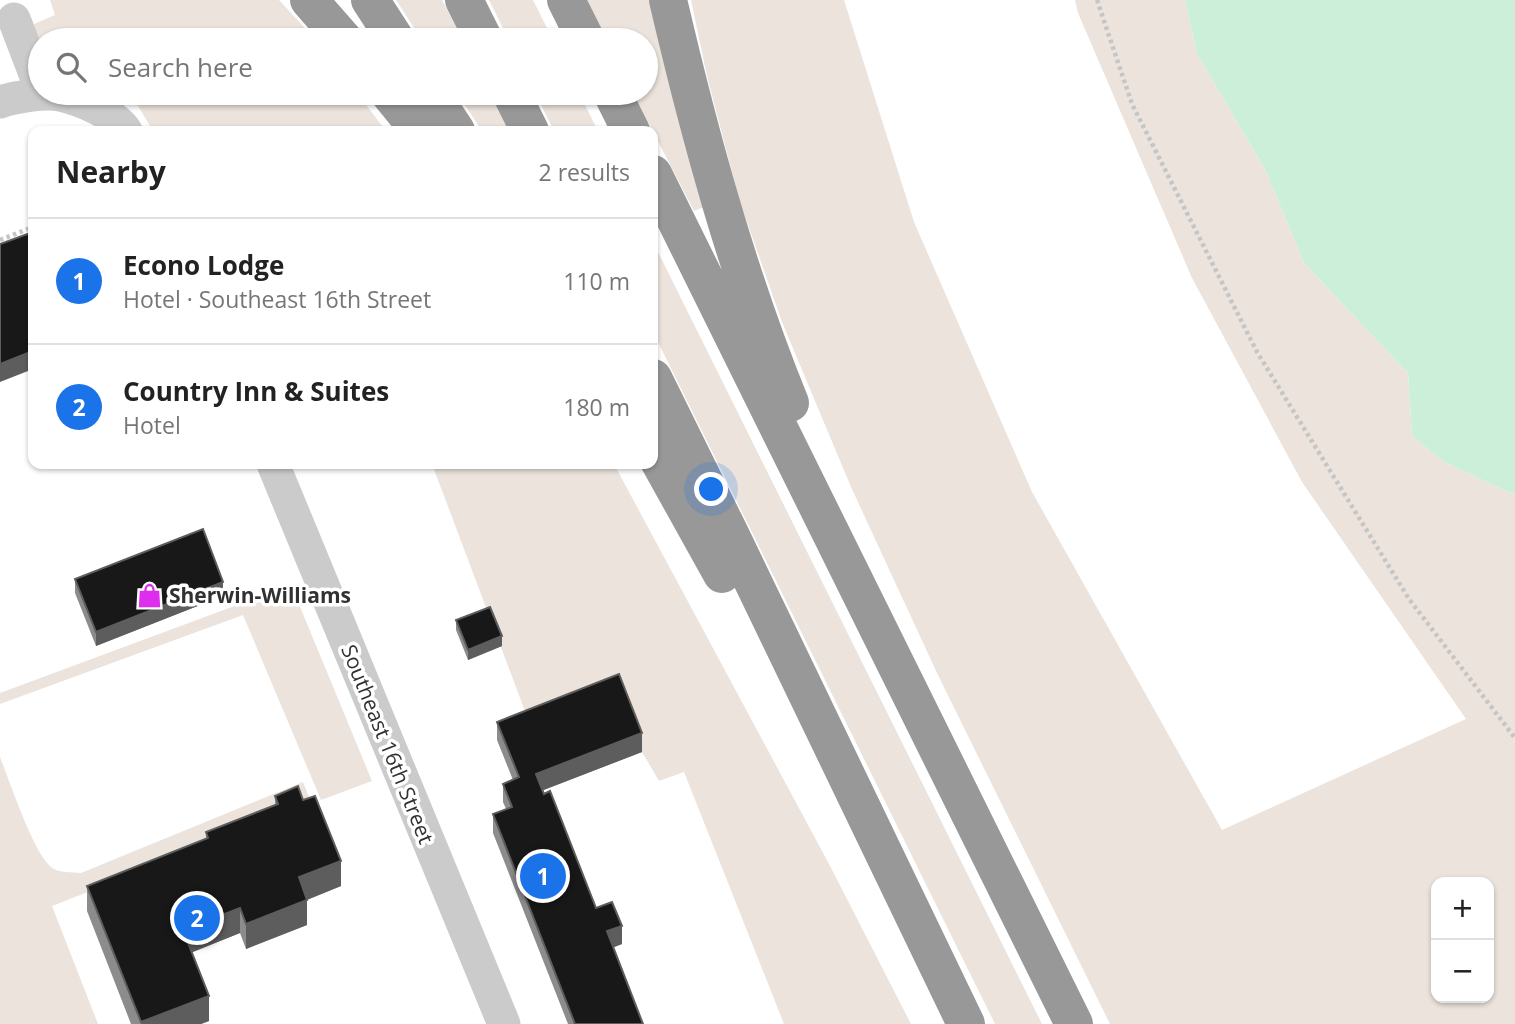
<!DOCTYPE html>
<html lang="en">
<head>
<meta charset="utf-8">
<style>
  body { margin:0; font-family:"Open Sans",sans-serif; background:#f2f2f2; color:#222 }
  .controls { position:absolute; right:21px; bottom:21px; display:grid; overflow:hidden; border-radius:14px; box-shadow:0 2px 5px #0004 }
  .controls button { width:63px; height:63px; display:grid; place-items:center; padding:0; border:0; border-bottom:2px solid #e0e0e0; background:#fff; color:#222; font:35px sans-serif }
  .you { position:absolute; left:712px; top:490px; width:24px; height:24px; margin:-18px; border:5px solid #fff; border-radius:50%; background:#1a73e8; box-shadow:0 0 0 10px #1a73e833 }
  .badge { display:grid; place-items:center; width:46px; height:46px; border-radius:50%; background:#1a73e8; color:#fff; font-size:23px; font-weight:700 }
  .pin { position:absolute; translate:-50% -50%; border:4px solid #fff; box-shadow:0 2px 7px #0006 }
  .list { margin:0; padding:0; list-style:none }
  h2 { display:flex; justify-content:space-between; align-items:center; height:91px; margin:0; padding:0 28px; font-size:30px }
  h2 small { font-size:23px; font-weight:400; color:#767676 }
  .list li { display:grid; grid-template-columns:46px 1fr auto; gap:21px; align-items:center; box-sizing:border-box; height:126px; padding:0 28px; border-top:2px solid #e0e0e0 }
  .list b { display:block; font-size:26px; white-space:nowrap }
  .list p { margin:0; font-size:23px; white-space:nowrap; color:#767676 }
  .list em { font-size:23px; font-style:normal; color:#767676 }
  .icon { flex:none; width:38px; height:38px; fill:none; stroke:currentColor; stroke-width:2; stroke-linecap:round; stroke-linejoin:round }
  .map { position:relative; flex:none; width:1515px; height:1024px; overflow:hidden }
  .search { position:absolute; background:#fff; box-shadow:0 2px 5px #0004; left:28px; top:28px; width:630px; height:77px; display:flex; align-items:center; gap:18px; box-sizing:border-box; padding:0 24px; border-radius:38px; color:#767676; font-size:26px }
  .panel { position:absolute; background:#fff; box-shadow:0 2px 5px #0004; left:28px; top:126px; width:630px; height:343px; border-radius:14px }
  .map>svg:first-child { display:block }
</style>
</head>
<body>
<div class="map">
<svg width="1515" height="1024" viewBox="0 0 1515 1024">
  <rect width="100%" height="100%" fill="#fff"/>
  <path fill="#ebe3dc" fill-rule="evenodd" d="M50 0H279L316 40H40V45L32 25 55 15Z
    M396 0H442L463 40H422Z
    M489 0H533L553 40H509Z
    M587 0H651L704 207 694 211 633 93H646V40H607Z
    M691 0H844L914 222 1032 492 1222 830 1466 719 1302 482 1192 278 1078 13 1075 0H1185L1197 54 1265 169 1304 263 1408 373 1412 436 1444 462 1515 495V1024H1110L937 673 851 487 782 322 739 199 707 76ZM1436 882H1489V998H1436Z
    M117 93H357L386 131H153L138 106Z
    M457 93H490L510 131H482Z
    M535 93H579L598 131H554Z
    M653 242 1042 1024H995L653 332Z
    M432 464H614L829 864 911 1024H784L684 772 659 781 642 752 531 727Z
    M291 585 372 781 321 800 243 615 0 704V693Z
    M0 757C9 779 35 859 54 869 61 873 74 872 81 873L303 782 312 804 52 906 98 1024H0Z"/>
  <path fill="#cbefd8" d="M1185 0H1515V495L1444 462 1412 436 1408 373 1304 263 1265 169 1197 54Z"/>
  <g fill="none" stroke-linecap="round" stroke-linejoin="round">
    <path stroke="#c5c5c5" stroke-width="4.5" stroke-dasharray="3.5 3.5" stroke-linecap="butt" d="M1097 0 1132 104 1257 352 1409 599 1515 738
      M0 240 33 227"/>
    <path stroke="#cbcbcb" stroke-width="33" d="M14 19 40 87
      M0 102C15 97 44 92 60 95 81 100 114 113 126 131
      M273 464 504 1024"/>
    <path stroke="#989898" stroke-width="38" d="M309 0 344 40
      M370 0 396 40
      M464 0 484 40
      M566 0 586 40
      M668 0C700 137 737 272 790 403
      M389 93 420 131
      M431 93 456 131
      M511 93 530 131
      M612 93 631 131
      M653 174 1074 1024
      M653 378 730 534 966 1024
      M653 450 722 574"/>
  </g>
  <path fill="#8c8c8c" d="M75 579 223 596 96 646 75 593Z
    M456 620 502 646 468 660 456 630Z
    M497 722 642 752 543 790 596 908 622 944 613 947 643 1024H568L493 833V814L506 809 503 802V784L513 780 497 740Z
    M275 796 341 886 307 900V925L246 949 240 933 192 952 209 1021 201 1024H131L87 911V886L206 839V832L275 805Z"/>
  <path fill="#5d5d5d" d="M33 351V369L0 382V364Z
    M223 582V596L96 646V632Z
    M502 636V646L468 660V650Z
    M642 733V752L536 793V774Z
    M341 861V886L299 903V877Z
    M307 900V925L246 949V924Z
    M240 908V933L183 956V930Z
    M622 926V944L607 950V931Z
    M209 996V1021L201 1024H141V1022Z"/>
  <path fill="#181818" stroke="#5d5d5d" stroke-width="2" d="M33 232V351L0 364V244Z
    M203 529 223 582 96 632 75 579Z
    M490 607 502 636 468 650 456 620Z
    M619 674 642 733 536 774 544 794 550 791 596 908 612 902 622 926 607 931 643 1024H575L493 814 512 807 503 784 519 777 497 722Z
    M298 786 303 800 315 796 341 861 299 877 307 900 246 924 240 908 183 930 209 996 141 1022 87 886 208 838 206 832 278 804 275 796Z"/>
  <defs>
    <symbol id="shop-bare" viewBox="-9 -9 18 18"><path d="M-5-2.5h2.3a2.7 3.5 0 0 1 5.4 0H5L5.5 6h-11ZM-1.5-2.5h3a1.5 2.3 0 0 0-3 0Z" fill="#df2dee" stroke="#fff" stroke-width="2.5" paint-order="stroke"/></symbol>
  </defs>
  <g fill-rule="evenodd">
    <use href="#shop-bare" x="132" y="578" width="35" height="35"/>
  </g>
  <g text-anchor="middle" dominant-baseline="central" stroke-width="7" stroke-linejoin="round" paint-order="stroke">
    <g font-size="21" font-weight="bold" fill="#313131" stroke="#fff" text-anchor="start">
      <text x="169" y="595">Sherwin-Williams</text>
    </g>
    <g font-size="21" fill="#313131" stroke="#fff">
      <text transform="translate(388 744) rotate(68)">Southeast 16th Street</text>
    </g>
  </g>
</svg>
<div class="controls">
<button>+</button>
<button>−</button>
</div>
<div class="you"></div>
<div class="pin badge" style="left:543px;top:876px">1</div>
<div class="pin badge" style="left:197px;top:918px">2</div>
<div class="search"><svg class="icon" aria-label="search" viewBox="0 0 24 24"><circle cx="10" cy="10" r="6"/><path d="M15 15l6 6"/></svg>Search here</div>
<section class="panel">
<h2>Nearby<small>2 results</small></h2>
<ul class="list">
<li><span class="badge">1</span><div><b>Econo Lodge</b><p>Hotel · Southeast 16th Street</p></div><em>110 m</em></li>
<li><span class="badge">2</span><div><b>Country Inn &amp; Suites</b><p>Hotel</p></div><em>180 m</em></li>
</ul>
</section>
</div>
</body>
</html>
